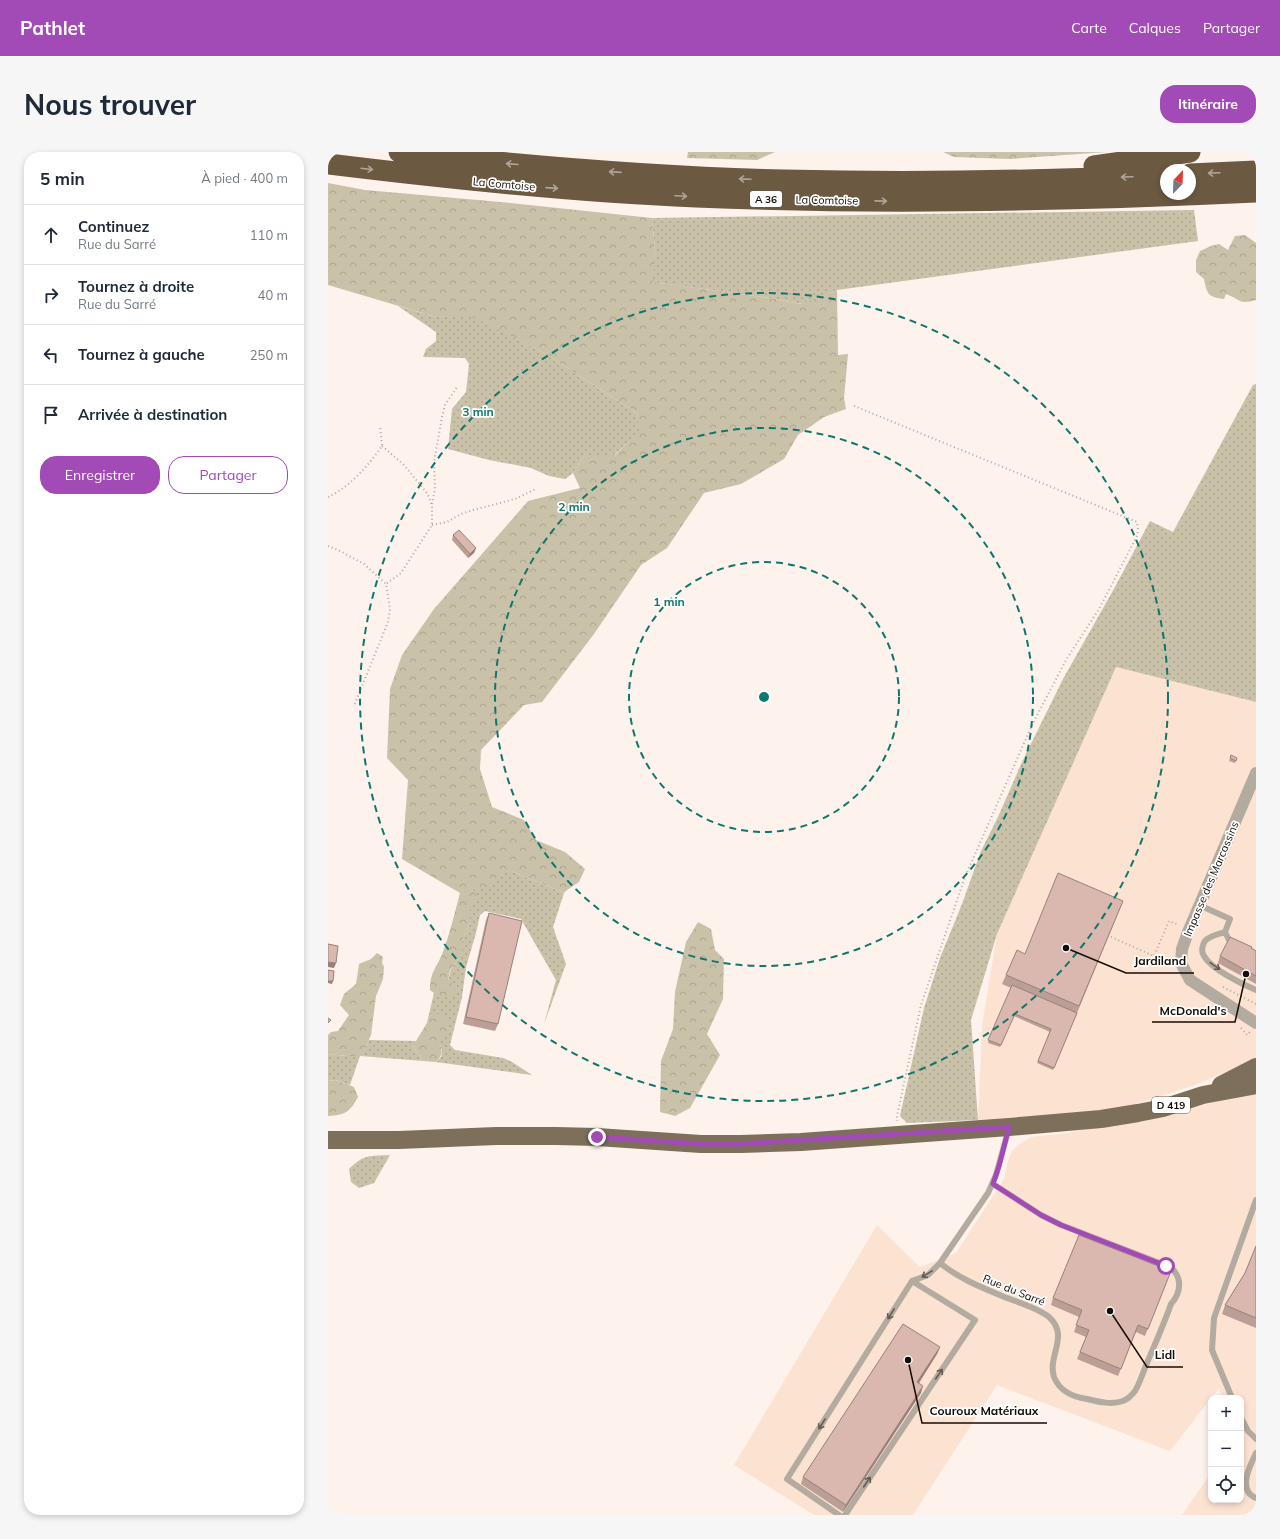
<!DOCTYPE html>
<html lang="fr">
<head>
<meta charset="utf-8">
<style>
  body { margin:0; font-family:Mulish,sans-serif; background:#f6f6f7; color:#1f2937 }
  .controls { position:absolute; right:12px; bottom:12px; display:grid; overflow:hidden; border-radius:8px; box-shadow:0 2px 6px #0003 }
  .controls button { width:36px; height:36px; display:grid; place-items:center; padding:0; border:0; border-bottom:1px solid #e0e1e3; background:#fff; color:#1f2937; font:20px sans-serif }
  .compass { position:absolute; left:832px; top:12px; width:36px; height:36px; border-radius:50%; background:#fff; box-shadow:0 2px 6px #0003; rotate:23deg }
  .stop { position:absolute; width:12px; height:12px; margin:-9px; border:3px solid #a24ab6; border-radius:50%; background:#fff }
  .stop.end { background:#a24ab6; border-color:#fff; box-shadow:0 1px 4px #0008 }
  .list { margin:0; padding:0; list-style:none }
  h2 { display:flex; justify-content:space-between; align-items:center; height:52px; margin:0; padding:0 16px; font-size:17px }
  h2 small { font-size:13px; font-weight:400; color:#747a83 }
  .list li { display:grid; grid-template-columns:26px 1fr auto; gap:12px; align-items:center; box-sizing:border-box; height:60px; padding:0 16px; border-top:1px solid #e0e1e3 }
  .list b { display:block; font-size:15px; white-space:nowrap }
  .list p { margin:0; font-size:13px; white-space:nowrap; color:#747a83 }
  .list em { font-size:13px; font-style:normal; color:#747a83 }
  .actions { display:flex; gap:8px; padding:12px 16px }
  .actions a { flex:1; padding:9px 0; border:1px solid #a24ab6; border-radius:16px; text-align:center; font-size:14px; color:#a24ab6 }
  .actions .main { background:#a24ab6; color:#fff }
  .icon { flex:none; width:22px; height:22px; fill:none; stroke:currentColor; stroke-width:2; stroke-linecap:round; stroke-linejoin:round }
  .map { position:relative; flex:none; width:928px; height:1363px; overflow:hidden; border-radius:16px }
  header { display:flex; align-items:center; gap:24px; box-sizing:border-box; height:56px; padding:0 20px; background:#a24ab6; color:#fff }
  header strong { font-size:19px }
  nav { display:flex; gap:22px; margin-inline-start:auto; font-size:14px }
  .intro { display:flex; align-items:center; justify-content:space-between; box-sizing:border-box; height:96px; padding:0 24px }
  h1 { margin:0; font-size:28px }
  .button { padding:10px 18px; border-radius:16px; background:#a24ab6; color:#fff; font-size:14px; font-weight:700 }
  main { display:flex; gap:24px; padding:0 24px }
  aside { flex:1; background:#fff; border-radius:16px; box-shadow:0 2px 6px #0003 }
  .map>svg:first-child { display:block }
</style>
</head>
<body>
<header>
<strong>Pathlet</strong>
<nav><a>Carte</a><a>Calques</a><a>Partager</a></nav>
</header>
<div class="intro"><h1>Nous trouver</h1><a class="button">Itinéraire</a></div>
<main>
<aside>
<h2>5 min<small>À pied · 400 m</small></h2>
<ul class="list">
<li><svg class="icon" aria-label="ahead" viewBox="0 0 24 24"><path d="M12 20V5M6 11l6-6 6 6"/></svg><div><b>Continuez</b><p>Rue du Sarré</p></div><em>110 m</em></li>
<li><svg class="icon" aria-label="right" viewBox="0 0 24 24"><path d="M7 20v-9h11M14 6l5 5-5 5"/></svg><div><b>Tournez à droite</b><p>Rue du Sarré</p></div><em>40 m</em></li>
<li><svg class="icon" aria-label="left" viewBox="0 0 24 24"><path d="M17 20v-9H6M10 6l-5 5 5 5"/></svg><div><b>Tournez à gauche</b></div><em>250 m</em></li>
<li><svg class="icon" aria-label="arrive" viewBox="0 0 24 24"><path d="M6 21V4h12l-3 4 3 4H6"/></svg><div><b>Arrivée à destination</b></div></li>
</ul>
<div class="actions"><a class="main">Enregistrer</a><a>Partager</a></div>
</aside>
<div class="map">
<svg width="928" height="1363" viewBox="0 0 928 1363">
  <defs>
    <pattern id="grass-dots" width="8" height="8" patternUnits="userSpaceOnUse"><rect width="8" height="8" fill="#c9c1a8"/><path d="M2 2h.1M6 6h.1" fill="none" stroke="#aca58f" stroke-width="1.8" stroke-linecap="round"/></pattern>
    <pattern id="forest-crowns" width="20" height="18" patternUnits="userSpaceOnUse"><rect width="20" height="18" fill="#c9c1a8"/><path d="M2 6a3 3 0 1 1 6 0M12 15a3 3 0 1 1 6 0" fill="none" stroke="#aca58f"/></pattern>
  </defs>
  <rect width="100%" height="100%" fill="#fdf2ec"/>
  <path fill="#fce2d1" d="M788 515 928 550V937L921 911 864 934 793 957 703 965 650 968 654 874 669 782Z
    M928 938V1363H854L883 1321V1348H913V1246H896L891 1237 883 1246 842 1299 669 1233 585 1363H486L406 1313 549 1073 592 1115 628 1101 676 1027 680 1009 684 999 690 993 703 985 739 981 859 958Z"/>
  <path fill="url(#grass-dots)" d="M866 58 870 89 509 138 474 152 442 146 324 130 327 98 324 66Z
    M70 154 108 165 143 163 216 201 309 261 312 280 286 303H257L245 321 237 327 221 324 203 316 161 308 120 297 124 257 138 240 141 212 137 206 95 205 98 197 108 189V180Z
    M928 232V550L788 515 669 782 643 868 650 968 579 971 572 964 596 856 612 806 634 752 653 699 670 665 694 610 735 527 787 435 822 369 845 380 925 233Z
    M181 718 236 741 225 775 238 812 216 872 228 828 193 767 157 759 152 763 148 781 138 815 134 845 122 893 127 898 175 906 184 910 204 923 108 910 113 905 114 898 111 890V862H101L106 841 111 845 120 829 123 817 134 803V789L142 771V752L145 737C160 734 167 725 181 718Z
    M41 888 89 889 85 894 95 909 32 904 22 933 8 928 0 929V902L19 904 37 897Z
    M62 1003 46 1031 31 1036 23 1030 21 1017C36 1002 42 1004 62 1003Z"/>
  <path fill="url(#forest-crowns)" d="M360 0H447L429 8 359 6Z
    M615 0H779L682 7 626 5Z
    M0 31 37 38 172 50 324 66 327 98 325 130 442 146 473 152 509 138 510 203 520 202 516 246 518 257 496 265 470 283 456 307 413 332 376 341 339 396 313 413 266 482 214 550 196 553 153 598 152 617 164 655 196 668 208 688 237 700 257 717 251 730 239 738 236 741 181 718 157 734 145 737 149 744 142 752V771L134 789V803L122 818 120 829 126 833 127 843 111 845 102 838C102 819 109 816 115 800 122 781 127 760 132 741L74 707 80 628 59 606 62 537 74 503 106 457 200 349 252 336 245 321 257 303H287L311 280 309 261 216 201 143 164 108 165 0 133Z
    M917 83 928 91V148C910 153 912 147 898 142L896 147C880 145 879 142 876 127L868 120V108L872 99 883 94 891 92 900 98 907 84Z
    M370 770 383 777 387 798 396 807 395 847 379 882 392 903 362 956 347 964 332 960 333 909 345 877 347 840 358 790Z
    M49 801 55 805 54 811 56 815 55 827 48 844 43 883 37 897 32 904H19L0 902V883L3 880 10 879 21 863 12 853 16 842 28 832 31 812 43 807Z
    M101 862H111L120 870V877L111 890C115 899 114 904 108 910L95 909 85 894 99 871Z
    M8 928 26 935 30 945C22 960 17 963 0 964V929Z"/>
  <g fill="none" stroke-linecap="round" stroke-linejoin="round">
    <path stroke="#b2a8a2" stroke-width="2" stroke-dasharray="1 3" stroke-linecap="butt" d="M526 254 809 370 810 378 809 384 771 457 738 508 704 573 637 725 593 853 569 964V969
      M54 294 76 313 99 341 104 353V373L73 421 58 432
      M0 345C22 335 40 314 54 294L52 274
      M104 352 107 337 106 310 114 265 117 253 129 235
      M104 373 119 370 133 362 145 358 187 347 208 337
      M0 394 10 398 36 412 58 432 62 457 60 470 26 554
      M783 785 826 804 841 769 851 773
      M895 835 928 852
      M913 876 919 883 922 880"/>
    <path stroke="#b4aba0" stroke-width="6" d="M871 753 902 767 897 780 901 788 907 791
      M897 780C891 782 881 784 877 789 874 793 873 800 876 804 883 817 914 832 928 838
      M612 1111C633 1128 655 1136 679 1146 692 1151 710 1156 721 1165 742 1184 719 1204 726 1225 732 1240 745 1245 759 1247 771 1250 784 1253 795 1249 800 1247 804 1243 807 1239 812 1231 815 1220 819 1211 827 1192 836 1172 843 1152 853 1141 855 1125 842 1115L733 1073 713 1063 665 1032
      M904 1246 884 1198 886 1166 928 1048
      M913 1266 920 1279 928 1287
      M928 1301C922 1313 909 1339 928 1346
      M511 1363 459 1327 584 1129 600 1123 612 1111 660 1041 668 1023 681 976
      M517 1363 647 1168 584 1129"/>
    <path stroke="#b4aba0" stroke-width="12" d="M928 621 860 780 854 797 853 811 862 828 928 871"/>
    <path stroke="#7e6f5b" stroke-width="18" d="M893 933 928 915
      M0 988H71L168 984H228L269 985 373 992H413L473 990 681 975 773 967 810 961 835 956 875 943 928 933"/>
    <path stroke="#6b5942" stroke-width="21" d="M71 0C199 14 327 25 456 28 583 31 711 29 838 23
      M0 12C122 27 245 40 368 45 554 53 741 49 928 40
      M766 14 862 0
      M862 22 928 19"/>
  </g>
  <path fill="#bb9e96" d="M125 383 148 396 146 401 140 406 124 388Z
    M903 603 908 608 907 611 901 609Z
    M795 749 748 863 725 918 709 911 722 880 686 864 672 895 660 891 683 836 674 832 678 823 697 802Z
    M161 761 170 872 167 879 135 872 158 768Z
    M924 796 928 799V832L890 811 892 804Z
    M928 1094V1176L894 1162 897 1153 917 1121Z
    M840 1126 817 1184 808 1180 790 1224 749 1207 758 1185 746 1180 751 1165 723 1153 725 1146Z
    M612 1195 609 1202 591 1231 593 1241 515 1360 473 1332 475 1325Z"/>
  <path fill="#99817a" d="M148 396 146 401 140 406 142 402Z
    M795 749 748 863 725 918 749 861Z
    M0 810 8 811 6 816 0 815Z
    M0 829H5L4 832 0 831Z
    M612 1195 609 1202 587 1237 589 1230Z
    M595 1234 593 1241 515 1360 518 1353Z"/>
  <path fill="#dab8af" stroke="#99817a" d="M131 378 148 396 142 402 125 383Z
    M903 603 909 606 908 609 902 606Z
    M730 721 795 749 751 854 678 823 689 798 697 802Z
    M161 761 194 769 170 872 138 865Z
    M902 785 924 795 923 796 928 799V824L892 804Z
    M0 792 10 794 8 811 0 810Z
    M0 818 6 819 5 829H0Z
    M684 833 749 861 726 916 710 909 723 877 687 862 673 893 660 888Z
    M0 866 3 868 0 871Z
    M751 1083 843 1119 820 1177 810 1173 793 1217 752 1200 761 1178 748 1173 754 1158 725 1146Z
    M928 1094V1166L897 1153 917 1121Z
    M575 1172 612 1195 589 1230 595 1234 518 1353 475 1325Z"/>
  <defs><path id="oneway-shaft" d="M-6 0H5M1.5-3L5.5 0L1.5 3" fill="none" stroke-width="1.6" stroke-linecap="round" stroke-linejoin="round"/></defs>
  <g stroke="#aea497">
    <use href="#oneway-shaft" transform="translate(184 12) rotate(-175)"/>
    <use href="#oneway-shaft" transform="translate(39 17) rotate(7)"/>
    <use href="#oneway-shaft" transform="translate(287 20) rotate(-176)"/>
    <use href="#oneway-shaft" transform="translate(886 21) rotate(178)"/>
    <use href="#oneway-shaft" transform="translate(799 25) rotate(178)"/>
    <use href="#oneway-shaft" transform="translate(417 27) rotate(-178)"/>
    <use href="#oneway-shaft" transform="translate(224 36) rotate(4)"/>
    <use href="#oneway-shaft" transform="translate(353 44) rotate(3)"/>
    <use href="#oneway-shaft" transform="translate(553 49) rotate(1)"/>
  </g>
  <g stroke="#645c54">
    <use href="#oneway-shaft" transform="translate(887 814) rotate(35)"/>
    <use href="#oneway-shaft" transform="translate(599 1122) rotate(149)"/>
    <use href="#oneway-shaft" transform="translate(563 1162) rotate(122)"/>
    <use href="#oneway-shaft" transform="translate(611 1222) rotate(-56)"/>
    <use href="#oneway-shaft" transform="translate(494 1272) rotate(122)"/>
    <use href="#oneway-shaft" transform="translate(539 1330) rotate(-56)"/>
  </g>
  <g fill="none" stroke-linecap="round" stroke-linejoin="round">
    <path stroke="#a24ab6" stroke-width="5" d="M269 985 373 992H412L681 975 671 1014 665 1032 713 1063 733 1073 838 1114"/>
  </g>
  <g fill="none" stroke="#0f766e" stroke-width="2" stroke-dasharray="7 5">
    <circle cx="436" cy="545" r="135"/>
    <circle cx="436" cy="545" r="269"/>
    <circle cx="436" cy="545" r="404"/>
  </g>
  <g text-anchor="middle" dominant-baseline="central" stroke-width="3.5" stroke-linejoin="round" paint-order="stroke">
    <g fill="#fff" stroke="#5b5651" stroke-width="1">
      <rect x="422" y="39" width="32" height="16" rx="3"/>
      <rect x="824" y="945" width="38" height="16" rx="3"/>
    </g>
    <g font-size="10" font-weight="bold" fill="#150d07">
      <text x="438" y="47">A 36</text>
      <text x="843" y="953">D 419</text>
    </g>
    <g font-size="11" fill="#150d07" stroke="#fff">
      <text transform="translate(176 32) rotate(5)">La Comtoise</text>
      <text transform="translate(499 48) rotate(1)">La Comtoise</text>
      <text transform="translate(883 727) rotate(-67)">Impasse des Marcassins</text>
      <text transform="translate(686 1138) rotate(22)">Rue du Sarré</text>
    </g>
  </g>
  <circle cx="436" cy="545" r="6" fill="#0f766e" stroke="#fff" stroke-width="2"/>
  <g font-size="12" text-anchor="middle" font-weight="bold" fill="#0f766e" stroke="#fff" stroke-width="3.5" stroke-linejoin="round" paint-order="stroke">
    <text x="150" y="264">3 min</text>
    <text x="246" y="359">2 min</text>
    <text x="341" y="454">1 min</text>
  </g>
  <path fill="none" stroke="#150d07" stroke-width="1.5" d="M738 796L798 821H866M918 822L907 870H824M782 1159L819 1215H855M580 1208L594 1271H719"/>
  <g fill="#150d07" stroke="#fff" stroke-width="1.5">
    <circle cx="738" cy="796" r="4"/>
    <circle cx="918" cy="822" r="4"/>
    <circle cx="782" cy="1159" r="4"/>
    <circle cx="580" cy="1208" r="4"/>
  </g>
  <g font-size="12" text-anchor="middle" font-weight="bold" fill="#150d07" stroke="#fff" stroke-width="3.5" stroke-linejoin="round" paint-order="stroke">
    <text x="832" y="813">Jardiland</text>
    <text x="865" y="863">McDonald's</text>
    <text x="837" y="1207">Lidl</text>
    <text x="656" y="1263">Couroux Matériaux</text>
  </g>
</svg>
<div class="controls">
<button>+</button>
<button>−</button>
<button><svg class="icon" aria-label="locate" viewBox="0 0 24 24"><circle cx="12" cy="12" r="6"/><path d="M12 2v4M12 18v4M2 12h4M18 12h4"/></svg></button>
</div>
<svg class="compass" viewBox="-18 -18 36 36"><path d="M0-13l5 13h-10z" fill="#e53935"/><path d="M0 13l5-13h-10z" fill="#747a83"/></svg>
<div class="stop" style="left:838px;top:1114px"></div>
<div class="stop end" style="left:269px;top:985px"></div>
</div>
</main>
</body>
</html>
